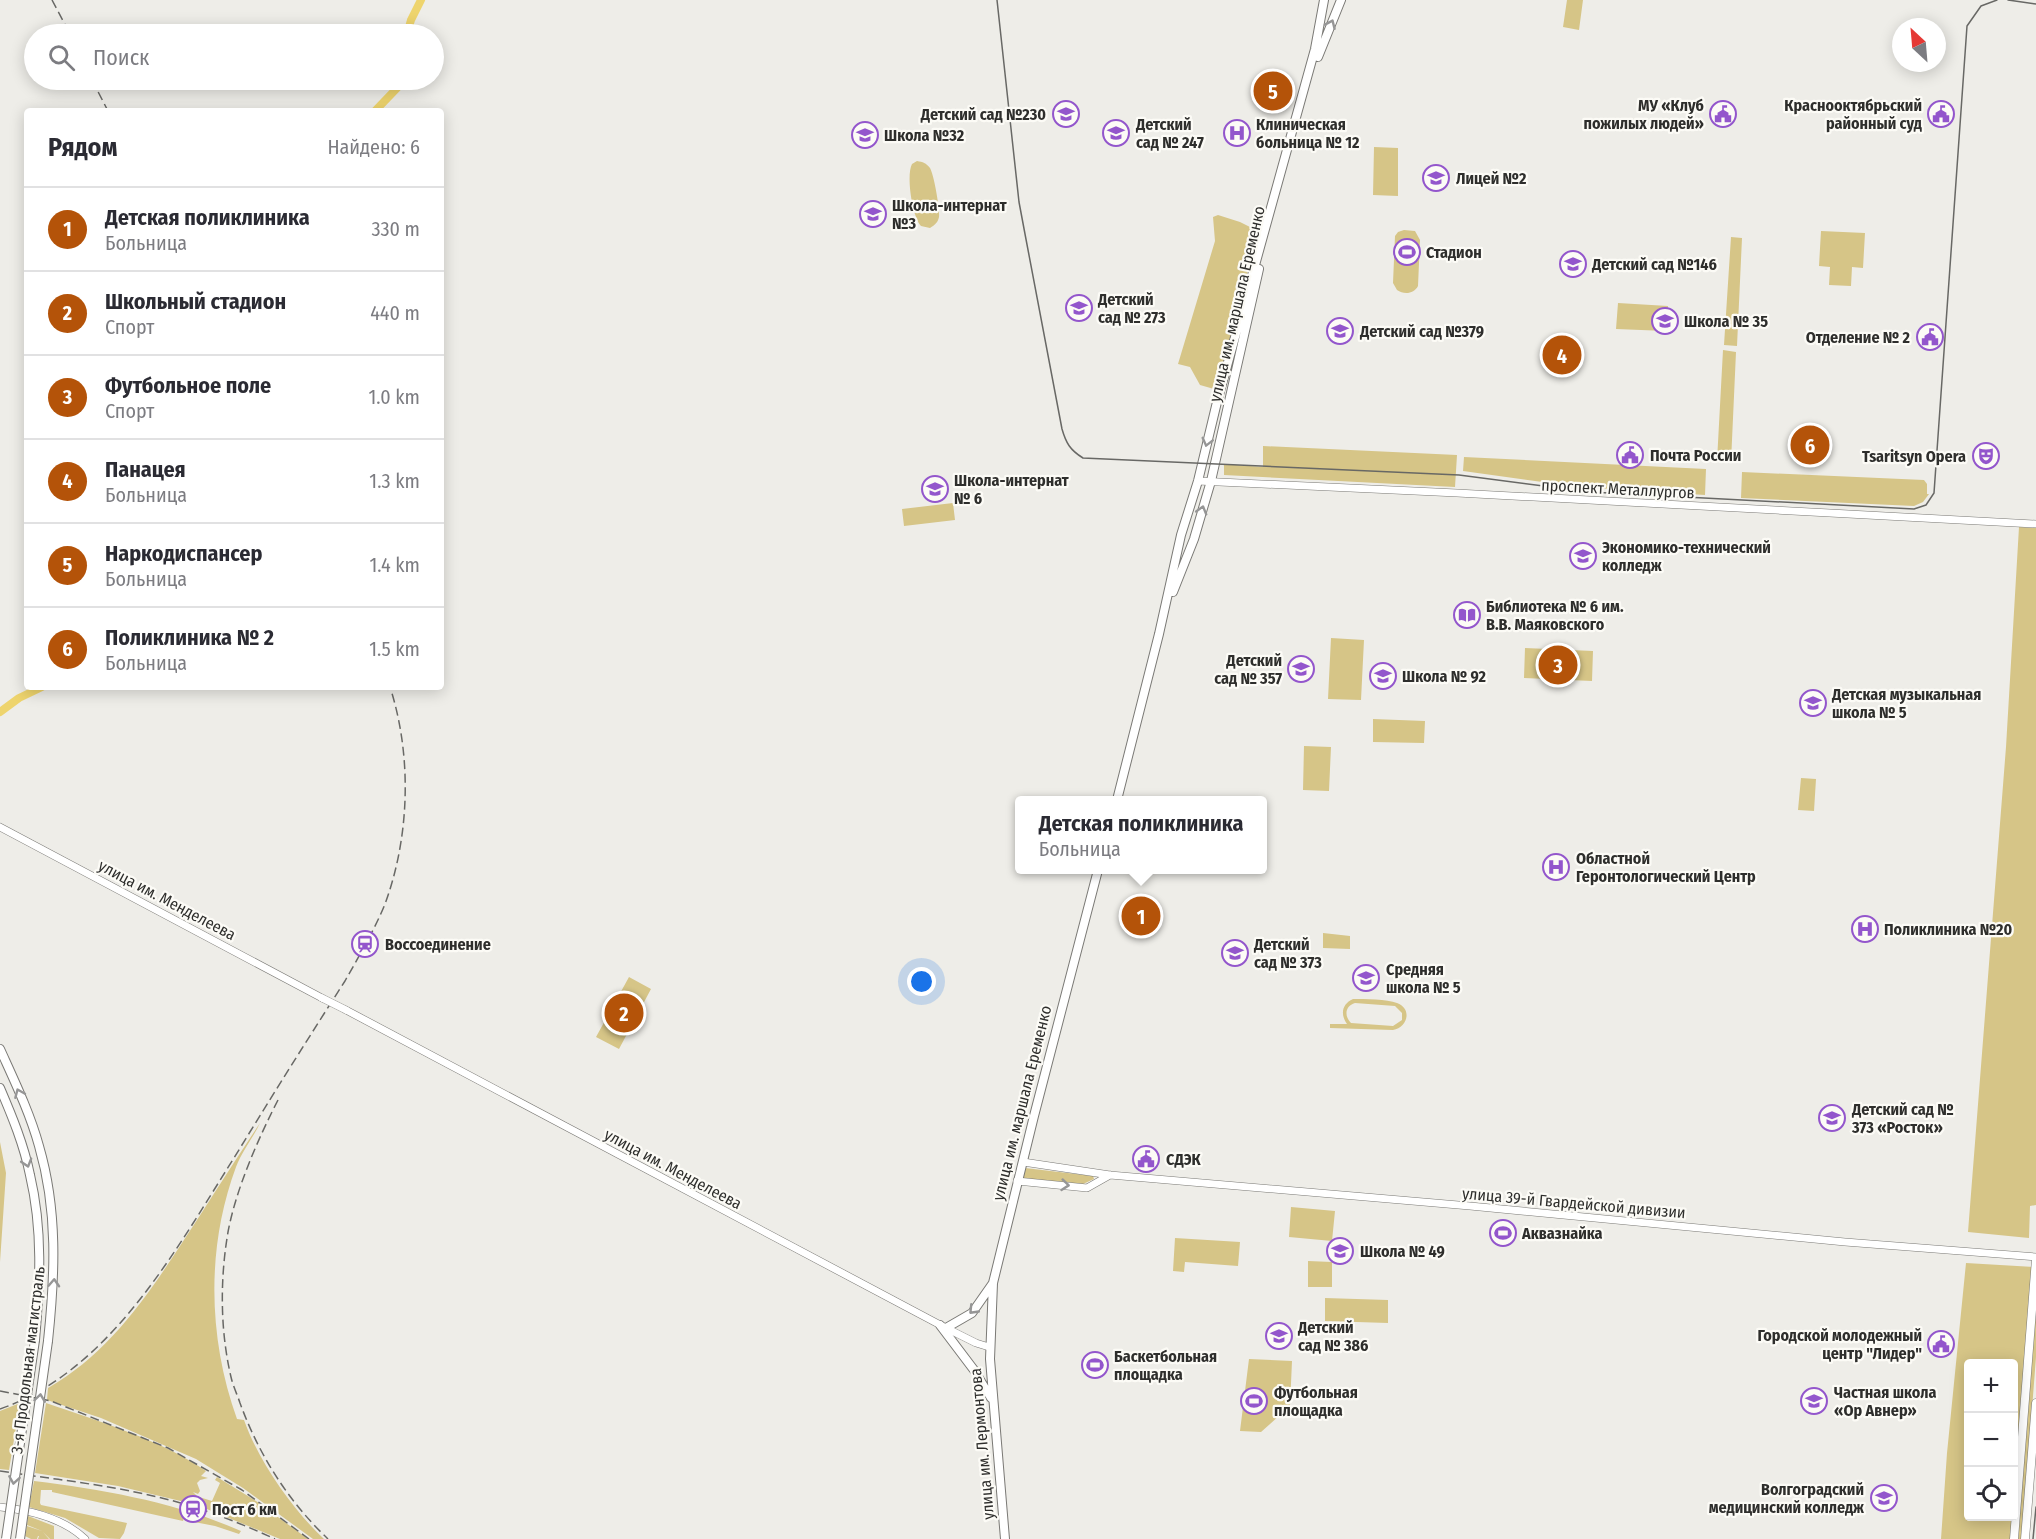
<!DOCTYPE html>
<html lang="ru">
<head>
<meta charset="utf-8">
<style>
  body { margin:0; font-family:"Fira Sans Condensed",sans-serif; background:#f7f7f7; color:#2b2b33 }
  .controls { position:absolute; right:18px; bottom:18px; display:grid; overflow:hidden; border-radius:6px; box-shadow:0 3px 15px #0003 }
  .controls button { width:54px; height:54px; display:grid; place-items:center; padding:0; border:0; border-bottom:2px solid #e1e1e2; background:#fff; color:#2b2b33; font:30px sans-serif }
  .compass { position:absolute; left:1892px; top:18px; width:54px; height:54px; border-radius:50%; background:#fff; box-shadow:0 3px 15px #0003; rotate:334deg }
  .you { position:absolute; left:922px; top:982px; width:21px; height:21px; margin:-15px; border:4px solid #fff; border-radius:50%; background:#1a73e8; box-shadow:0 0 0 9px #1a73e833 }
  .badge { display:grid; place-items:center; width:39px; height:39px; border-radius:50%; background:#b45309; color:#fff; font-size:20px; font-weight:700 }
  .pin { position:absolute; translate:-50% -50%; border:3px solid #fff; box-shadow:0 2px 6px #0006 }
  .popup { position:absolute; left:1015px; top:796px; width:252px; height:78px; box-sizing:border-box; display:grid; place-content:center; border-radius:6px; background:#fff; filter:drop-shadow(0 2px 4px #0005); font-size:20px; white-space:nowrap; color:#7c7c81 }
  .popup b { font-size:22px; color:#2b2b33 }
  .popup::after { content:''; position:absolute; left:50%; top:100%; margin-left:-12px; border:12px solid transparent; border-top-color:#fff }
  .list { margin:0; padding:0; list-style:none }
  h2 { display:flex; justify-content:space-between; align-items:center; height:78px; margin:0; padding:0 24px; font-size:26px }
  h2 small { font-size:20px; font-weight:400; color:#7c7c81 }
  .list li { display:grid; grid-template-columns:39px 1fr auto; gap:18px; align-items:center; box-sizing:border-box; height:84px; padding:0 24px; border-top:2px solid #e1e1e2 }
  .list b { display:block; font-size:22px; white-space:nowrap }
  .list p { margin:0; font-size:20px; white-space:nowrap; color:#7c7c81 }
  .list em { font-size:20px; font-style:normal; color:#7c7c81 }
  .icon { flex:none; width:33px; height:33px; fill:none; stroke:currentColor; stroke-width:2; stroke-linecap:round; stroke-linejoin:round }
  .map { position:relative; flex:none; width:2036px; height:1539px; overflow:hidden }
  .search { position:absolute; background:#fff; box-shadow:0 3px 15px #0003; left:24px; top:24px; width:420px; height:66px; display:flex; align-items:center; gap:15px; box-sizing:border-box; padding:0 21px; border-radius:33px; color:#7c7c81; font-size:22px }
  .panel { position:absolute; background:#fff; box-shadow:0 3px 15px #0003; left:24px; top:108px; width:420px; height:582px; border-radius:6px }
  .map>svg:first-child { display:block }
</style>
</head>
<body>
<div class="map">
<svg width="2036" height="1539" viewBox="0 0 2036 1539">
  <rect width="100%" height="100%" fill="#eeede8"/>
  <path fill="#d6c587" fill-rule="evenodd" d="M1567 0H1583L1579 30 1563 27Z
    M1374 147 1398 148V196L1373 195Z
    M917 161C923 162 926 163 930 168 934 175 940 209 939 217 938 222 935 225 930 228L921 226C912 216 906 175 912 164Z
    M1218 215 1240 222 1258 231 1219 385 1214 389 1200 385 1190 367 1178 364 1215 241 1213 217Z
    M1404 230 1415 231 1420 240 1418 286C1414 294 1404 295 1397 290L1393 283 1395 236 1398 232Z
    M1821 231 1865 233 1863 268 1852 267 1851 286 1829 285 1830 267 1819 266Z
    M1731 237 1742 238 1737 346 1724 345Z
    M1618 303 1668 306 1666 331 1616 329Z
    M1723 350 1736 352 1731 462 1717 461Z
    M1263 446 1457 455 1455 487 1224 475V464L1263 467Z
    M1464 457 1706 469 1705 495 1579 487 1463 471Z
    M1742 472 1924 480 1927 484V494H1929L1923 502 1914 506 1741 498Z
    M953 503 955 520 904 526 902 509Z
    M2019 527 2036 528V1205L2030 1206 2029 1238 1968 1232 2006 747Z
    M1331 638 1364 640 1361 700 1328 699Z
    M1525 648 1593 651 1592 681 1524 678Z
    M1373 719 1425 721 1424 743 1373 742Z
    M1304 746 1331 747 1329 791 1303 790Z
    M1801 778 1816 779 1814 811 1798 810Z
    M1323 933 1350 936V949L1323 948Z
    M629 977 651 989 619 1049 596 1037Z
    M1353 999C1365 999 1387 999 1397 1003 1413 1009 1407 1028 1393 1030L1330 1028V1024H1347C1340 1014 1342 1004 1353 999ZM1355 1003 1395 1006 1402 1013V1020L1393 1026 1351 1023C1344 1016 1345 1006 1355 1003Z
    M260 1123C253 1138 242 1151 236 1167 206 1248 208 1338 237 1419L244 1420C259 1462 292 1509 324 1539H313L243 1488 196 1459 101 1418 47 1400 48 1388C106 1355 144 1301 180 1246 207 1205 233 1163 260 1123Z
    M0 1142 6 1173 0 1262Z
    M1025 1168 1093 1176 1094 1179 1083 1184 1022 1178Z
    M1291 1207 1335 1211 1332 1241 1289 1237Z
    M1175 1238 1240 1242 1238 1266 1185 1262 1184 1272 1173 1271Z
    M1308 1261 1332 1262V1287H1308Z
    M1966 1263 2034 1267 2014 1501V1364H1968V1516L2012 1517 2010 1539H1941L1947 1453Z
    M1325 1298 1388 1300V1323L1325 1321Z
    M2036 1309V1357L2022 1539H2018Z
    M1249 1359 1292 1361 1290 1406 1261 1432 1240 1431Z
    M20 1403 9 1470 0 1469V1411Z
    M46 1403C95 1420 164 1441 206 1471L201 1476 208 1478 200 1480 197 1483 200 1491 198 1494 193 1492 197 1496 193 1504 118 1486 35 1473Z
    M217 1477 256 1501 308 1539H280L197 1505 199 1497 212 1501 220 1483 215 1480Z
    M34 1481C105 1490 175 1502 241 1531L239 1534 215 1526 184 1520V1517L183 1521 52 1492V1490H41L40 1503 41 1505 127 1523 124 1533 120 1539 99 1538 65 1518 29 1507Z
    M28 1516 54 1526V1539H50L43 1532 49 1539H38L39 1536H38L37 1539H31L25 1536 27 1526 42 1531 27 1525Z"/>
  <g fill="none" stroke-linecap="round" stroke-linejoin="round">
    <path stroke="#eed46d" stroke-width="8" d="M407 34 411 20 421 0
      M375 111 399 86 402 80
      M0 712 19 698 42 687"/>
    <defs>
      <path id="secondary" d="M1198 481 1457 493 2036 524
        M0 827 322 998
        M346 1010 946 1328 976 1343 989 1347
        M1023 1162 1110 1175 1470 1206 1845 1242 2036 1257
        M1017 1181 1087 1188 1110 1175
        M0 1507C29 1510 63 1518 85 1539"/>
      <path id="primary" d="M2014 1539 2036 1259
        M2025 1539 2036 1403"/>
      <path id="trunk" d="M1318 57 1341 0
        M1173 592 1194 539 1211 481 1259 269
        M1117 800 1159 634 1181 535 1198 481 1217 402 1315 49 1324 0
        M0 1049C14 1080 30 1113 39 1146 58 1211 55 1275 48 1341
        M0 1088C12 1116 24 1145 30 1175 43 1230 40 1284 35 1340
        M940 1325 974 1370 991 1398
        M946 1328 972 1313 993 1283
        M1005 1539 990 1359 993 1283 1034 1116 1098 870"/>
    </defs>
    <use href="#secondary" stroke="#7a7975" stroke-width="8"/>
    <use href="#primary" stroke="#7a7975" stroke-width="9"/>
    <use href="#trunk" stroke="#7a7975" stroke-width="10"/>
    <use href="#secondary" stroke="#fff" stroke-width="7"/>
    <use href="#primary" stroke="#fff" stroke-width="8"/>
    <use href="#trunk" stroke="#fff" stroke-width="8"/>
    <path stroke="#686865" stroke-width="1.5" d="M997 0 1019 202 1025 234 1062 429C1066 443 1070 450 1083 458L1459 475 1590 492 1914 509 1926 505 1934 493 1967 26 1981 6 1997 0
      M2008 0 2036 4
      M2033 1539 2036 1507"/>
    <path stroke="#686865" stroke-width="1.5" stroke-dasharray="9 4.5" stroke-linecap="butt" d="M52 0 70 34
      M92 80 108 111
      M278 1100C258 1139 236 1189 228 1232 220 1279 220 1330 231 1377 233 1386 237 1394 240 1403 259 1455 288 1501 328 1539
      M0 1391 51 1401 168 1448 242 1490 309 1539
      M0 1409C110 1371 175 1251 234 1158 270 1099 307 1040 345 981 359 956 374 931 385 904 410 836 412 755 390 687
      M0 1471C65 1481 131 1487 194 1507 222 1516 249 1527 275 1539"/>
    <defs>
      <path id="secondary-bridge" d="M322 998 346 1010"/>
      <path id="trunk-bridge" d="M6 1539 35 1340
        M20 1539 48 1341"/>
    </defs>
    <use href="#secondary-bridge" stroke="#7a7975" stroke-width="8" stroke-linecap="butt"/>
    <use href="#trunk-bridge" stroke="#7a7975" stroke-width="10" stroke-linecap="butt"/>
    <use href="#secondary-bridge" stroke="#fff" stroke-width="7"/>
    <use href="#trunk-bridge" stroke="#fff" stroke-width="8"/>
  </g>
  <defs><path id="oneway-chevron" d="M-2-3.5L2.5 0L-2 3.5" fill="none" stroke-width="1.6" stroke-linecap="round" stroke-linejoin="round" transform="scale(1.5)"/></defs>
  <g stroke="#969696">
    <use href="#oneway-chevron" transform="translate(1331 24) rotate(-66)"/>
    <use href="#oneway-chevron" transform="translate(1207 442) rotate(104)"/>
    <use href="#oneway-chevron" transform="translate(1202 510) rotate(-74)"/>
    <use href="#oneway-chevron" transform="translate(19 1093) rotate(-113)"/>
    <use href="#oneway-chevron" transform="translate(27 1163) rotate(73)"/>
    <use href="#oneway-chevron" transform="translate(1065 1185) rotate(6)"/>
    <use href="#oneway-chevron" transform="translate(54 1283) rotate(-87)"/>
    <use href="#oneway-chevron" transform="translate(973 1310) rotate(134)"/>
    <use href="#oneway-chevron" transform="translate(40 1398) rotate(-82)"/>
    <use href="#oneway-chevron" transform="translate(14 1480) rotate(99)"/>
  </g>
  <defs>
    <symbol id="school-ring" viewBox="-11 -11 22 22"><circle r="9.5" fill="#fcfbf6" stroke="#9356cc" stroke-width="1.5"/><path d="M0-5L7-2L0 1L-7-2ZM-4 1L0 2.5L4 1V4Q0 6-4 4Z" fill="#9356cc"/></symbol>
    <symbol id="civic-ring" viewBox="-11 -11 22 22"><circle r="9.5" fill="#fcfbf6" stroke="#9356cc" stroke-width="1.5"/><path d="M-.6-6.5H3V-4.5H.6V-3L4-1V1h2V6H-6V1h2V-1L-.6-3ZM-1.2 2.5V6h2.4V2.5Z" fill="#9356cc"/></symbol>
    <symbol id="hospital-ring" viewBox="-11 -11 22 22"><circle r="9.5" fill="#fcfbf6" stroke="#9356cc" stroke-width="1.5"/><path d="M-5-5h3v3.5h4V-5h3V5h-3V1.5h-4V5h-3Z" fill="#9356cc"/></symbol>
    <symbol id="stadium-ring" viewBox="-11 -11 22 22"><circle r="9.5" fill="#fcfbf6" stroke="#9356cc" stroke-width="1.5"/><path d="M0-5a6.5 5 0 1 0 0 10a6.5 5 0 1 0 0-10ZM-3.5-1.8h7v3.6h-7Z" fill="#9356cc"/></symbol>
    <symbol id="theatre-ring" viewBox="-11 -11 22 22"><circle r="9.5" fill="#fcfbf6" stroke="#9356cc" stroke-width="1.5"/><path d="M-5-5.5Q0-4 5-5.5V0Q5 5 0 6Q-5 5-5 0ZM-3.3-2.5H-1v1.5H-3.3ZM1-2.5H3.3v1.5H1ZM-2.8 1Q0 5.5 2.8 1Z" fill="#9356cc"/></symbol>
    <symbol id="university-ring" viewBox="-11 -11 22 22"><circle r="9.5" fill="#fcfbf6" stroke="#9356cc" stroke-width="1.5"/><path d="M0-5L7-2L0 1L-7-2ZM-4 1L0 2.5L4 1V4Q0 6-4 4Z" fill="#9356cc"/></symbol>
    <symbol id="library-ring" viewBox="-11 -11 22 22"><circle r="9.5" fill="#fcfbf6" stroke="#9356cc" stroke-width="1.5"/><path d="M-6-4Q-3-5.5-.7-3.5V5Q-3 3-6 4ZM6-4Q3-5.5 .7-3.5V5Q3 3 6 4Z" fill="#9356cc"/></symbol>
    <symbol id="station-ring" viewBox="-11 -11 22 22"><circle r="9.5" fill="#fcfbf6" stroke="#9356cc" stroke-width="1.5"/><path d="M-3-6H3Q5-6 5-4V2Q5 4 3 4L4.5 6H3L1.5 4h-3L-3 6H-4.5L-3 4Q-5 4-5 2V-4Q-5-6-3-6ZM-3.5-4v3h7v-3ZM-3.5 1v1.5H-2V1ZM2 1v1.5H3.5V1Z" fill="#9356cc"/></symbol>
  </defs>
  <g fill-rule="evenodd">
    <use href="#school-ring" x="1051" y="99" width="30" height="30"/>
    <use href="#civic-ring" x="1708" y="99" width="30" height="30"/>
    <use href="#civic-ring" x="1926" y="99" width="30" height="30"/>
    <use href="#school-ring" x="1101" y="118" width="30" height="30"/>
    <use href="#hospital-ring" x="1222" y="118" width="30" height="30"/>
    <use href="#school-ring" x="850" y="120" width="30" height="30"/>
    <use href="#school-ring" x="1421" y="163" width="30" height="30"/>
    <use href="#school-ring" x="858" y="199" width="30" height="30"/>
    <use href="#stadium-ring" x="1392" y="237" width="30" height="30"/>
    <use href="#school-ring" x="1558" y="249" width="30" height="30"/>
    <use href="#school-ring" x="1064" y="293" width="30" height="30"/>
    <use href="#school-ring" x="1650" y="306" width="30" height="30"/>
    <use href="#school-ring" x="1325" y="316" width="30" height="30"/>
    <use href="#civic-ring" x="1915" y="322" width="30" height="30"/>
    <use href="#civic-ring" x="1615" y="440" width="30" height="30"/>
    <use href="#theatre-ring" x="1971" y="441" width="30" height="30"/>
    <use href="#school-ring" x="920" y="474" width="30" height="30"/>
    <use href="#university-ring" x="1568" y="541" width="30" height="30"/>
    <use href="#library-ring" x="1452" y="600" width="30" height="30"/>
    <use href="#school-ring" x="1286" y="654" width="30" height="30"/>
    <use href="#school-ring" x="1368" y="661" width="30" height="30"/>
    <use href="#school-ring" x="1798" y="688" width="30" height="30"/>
    <use href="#hospital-ring" x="1541" y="852" width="30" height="30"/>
    <use href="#hospital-ring" x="1850" y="914" width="30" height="30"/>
    <use href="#station-ring" x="350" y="929" width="30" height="30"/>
    <use href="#school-ring" x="1220" y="938" width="30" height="30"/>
    <use href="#school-ring" x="1351" y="963" width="30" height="30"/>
    <use href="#school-ring" x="1817" y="1103" width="30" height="30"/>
    <use href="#civic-ring" x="1131" y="1144" width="30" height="30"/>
    <use href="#stadium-ring" x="1488" y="1218" width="30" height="30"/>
    <use href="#school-ring" x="1325" y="1236" width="30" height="30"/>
    <use href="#school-ring" x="1264" y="1321" width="30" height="30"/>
    <use href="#civic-ring" x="1926" y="1329" width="30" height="30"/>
    <use href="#stadium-ring" x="1080" y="1350" width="30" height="30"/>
    <use href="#stadium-ring" x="1239" y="1386" width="30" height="30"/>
    <use href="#school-ring" x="1799" y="1386" width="30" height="30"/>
    <use href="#university-ring" x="1869" y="1483" width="30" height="30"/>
    <use href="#station-ring" x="178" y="1494" width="30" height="30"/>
  </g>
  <g text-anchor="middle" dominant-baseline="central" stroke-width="4.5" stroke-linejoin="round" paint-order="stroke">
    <g font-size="16" font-weight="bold" fill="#2e2e2c" stroke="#fcfbf6" text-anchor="start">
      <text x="1704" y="105" text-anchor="end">МУ «Клуб<tspan x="1704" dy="18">пожилых людей»</tspan></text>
      <text x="1922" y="105" text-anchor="end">Краснооктябрьский<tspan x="1922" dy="18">районный суд</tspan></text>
      <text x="1046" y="114" text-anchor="end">Детский сад №230</text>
      <text x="1136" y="124">Детский<tspan x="1136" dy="18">сад № 247</tspan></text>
      <text x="1256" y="124">Клиническая<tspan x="1256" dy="18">больница № 12</tspan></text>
      <text x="884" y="135">Школа №32</text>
      <text x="1456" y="178">Лицей №2</text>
      <text x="892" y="205">Школа-интернат<tspan x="892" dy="18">№3</tspan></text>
      <text x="1426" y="252">Стадион</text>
      <text x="1592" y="264">Детский сад №146</text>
      <text x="1098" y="299">Детский<tspan x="1098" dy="18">сад № 273</tspan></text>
      <text x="1684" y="321">Школа № 35</text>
      <text x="1360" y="331">Детский сад №379</text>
      <text x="1910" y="337" text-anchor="end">Отделение № 2</text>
      <text x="1650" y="455">Почта России</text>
      <text x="1966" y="456" text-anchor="end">Tsaritsyn Opera</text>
      <text x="954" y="480">Школа-интернат<tspan x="954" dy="18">№ 6</tspan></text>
      <text x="1602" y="547">Экономико-технический<tspan x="1602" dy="18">колледж</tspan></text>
      <text x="1486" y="606">Библиотека № 6 им.<tspan x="1486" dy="18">В.В. Маяковского</tspan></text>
      <text x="1282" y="660" text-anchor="end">Детский<tspan x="1282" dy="18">сад № 357</tspan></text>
      <text x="1402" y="676">Школа № 92</text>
      <text x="1832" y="694">Детская музыкальная<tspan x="1832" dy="18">школа № 5</tspan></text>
      <text x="1576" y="858">Областной<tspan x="1576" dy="18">Геронтологический Центр</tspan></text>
      <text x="1884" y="929">Поликлиника №20</text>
      <text x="385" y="944">Воссоединение</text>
      <text x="1254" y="944">Детский<tspan x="1254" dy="18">сад № 373</tspan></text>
      <text x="1386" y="969">Средняя<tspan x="1386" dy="18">школа № 5</tspan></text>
      <text x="1852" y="1109">Детский сад №<tspan x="1852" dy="18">373 «Росток»</tspan></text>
      <text x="1166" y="1159">СДЭК</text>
      <text x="1522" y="1233">Аквазнайка</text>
      <text x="1360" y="1251">Школа № 49</text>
      <text x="1298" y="1327">Детский<tspan x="1298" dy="18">сад № 386</tspan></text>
      <text x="1922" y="1335" text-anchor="end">Городской молодежный<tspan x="1922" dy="18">центр "Лидер"</tspan></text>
      <text x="1114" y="1356">Баскетбольная<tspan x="1114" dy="18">площадка</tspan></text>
      <text x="1274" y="1392">Футбольная<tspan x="1274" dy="18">площадка</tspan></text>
      <text x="1834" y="1392">Частная школа<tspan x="1834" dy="18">«Ор Авнер»</tspan></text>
      <text x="1864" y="1489" text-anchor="end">Волгоградский<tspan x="1864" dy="18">медицинский колледж</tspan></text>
      <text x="212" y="1509">Пост 6 км</text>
    </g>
    <g font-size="16" fill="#2e2e2c" stroke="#fcfbf6">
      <text transform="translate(1237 304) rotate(-77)">улица им. маршала Еременко</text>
      <text transform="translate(1618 489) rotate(3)">проспект Металлургов</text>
      <text transform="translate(167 900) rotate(28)">улица им. Менделеева</text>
      <text transform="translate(1022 1103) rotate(-76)">улица им. маршала Еременко</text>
      <text transform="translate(673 1169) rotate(28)">улица им. Менделеева</text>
      <text transform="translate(1574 1203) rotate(5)">улица 39-й Гвардейской дивизии</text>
      <text transform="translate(28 1360) rotate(-83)">3-я Продольная магистраль</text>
      <text transform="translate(982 1444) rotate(-95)">улица им. Лермонтова</text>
    </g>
  </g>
</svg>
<div class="controls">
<button>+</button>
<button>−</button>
<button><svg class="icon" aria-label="locate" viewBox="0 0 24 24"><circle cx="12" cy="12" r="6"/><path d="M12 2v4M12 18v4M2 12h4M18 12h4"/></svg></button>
</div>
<svg class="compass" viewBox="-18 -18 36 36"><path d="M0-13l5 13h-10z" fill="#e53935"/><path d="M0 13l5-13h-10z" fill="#7c7c81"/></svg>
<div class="you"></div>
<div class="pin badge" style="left:1141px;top:916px">1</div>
<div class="popup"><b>Детская поликлиника</b>Больница</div>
<div class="pin badge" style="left:624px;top:1013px">2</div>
<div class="pin badge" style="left:1558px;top:665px">3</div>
<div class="pin badge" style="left:1562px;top:355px">4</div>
<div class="pin badge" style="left:1273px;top:91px">5</div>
<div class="pin badge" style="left:1810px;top:445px">6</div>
<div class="search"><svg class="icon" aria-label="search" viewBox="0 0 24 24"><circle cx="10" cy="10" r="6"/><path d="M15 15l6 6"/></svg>Поиск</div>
<section class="panel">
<h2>Рядом<small>Найдено: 6</small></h2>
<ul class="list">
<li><span class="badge">1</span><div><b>Детская поликлиника</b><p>Больница</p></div><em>330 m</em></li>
<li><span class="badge">2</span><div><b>Школьный стадион</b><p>Спорт</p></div><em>440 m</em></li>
<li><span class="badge">3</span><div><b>Футбольное поле</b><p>Спорт</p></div><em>1.0 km</em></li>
<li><span class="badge">4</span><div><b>Панацея</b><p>Больница</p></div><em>1.3 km</em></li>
<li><span class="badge">5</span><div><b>Наркодиспансер</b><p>Больница</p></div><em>1.4 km</em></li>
<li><span class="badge">6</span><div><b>Поликлиника № 2</b><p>Больница</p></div><em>1.5 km</em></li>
</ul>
</section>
</div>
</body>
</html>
